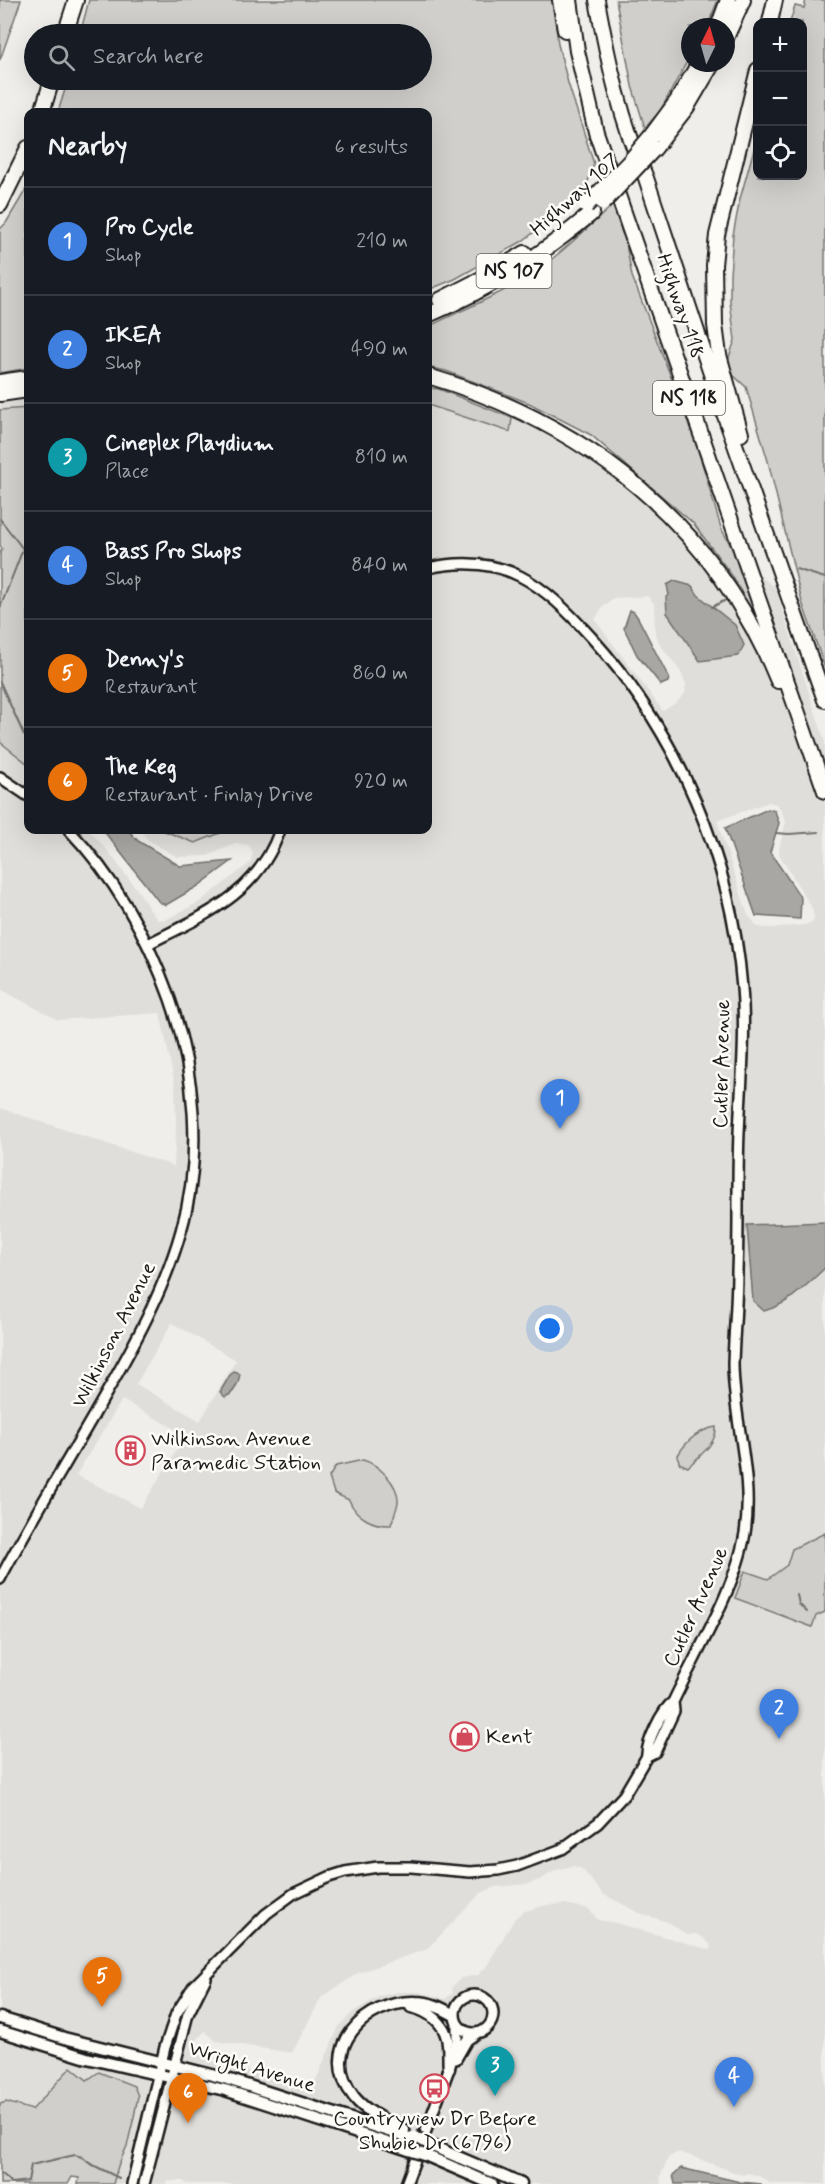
<!DOCTYPE html>
<html lang="en">
<head>
<meta charset="utf-8">
<style>
  body { margin:0; font-family:Mynerve,sans-serif; background:#242831; color:#f1f3f6 }
  .controls { position:absolute; right:18px; top:18px; display:grid; overflow:hidden; border-radius:12px; box-shadow:0 6px 24px #0002 }
  .controls button { width:54px; height:54px; display:grid; place-items:center; padding:0; border:0; border-bottom:2px solid #363941; background:#171b24; color:#f1f3f6; font:30px sans-serif }
  .compass { position:absolute; left:681px; top:18px; width:54px; height:54px; border-radius:50%; background:#171b24; box-shadow:0 6px 24px #0002; rotate:5deg }
  .you { position:absolute; left:550px; top:1329px; width:21px; height:21px; margin:-15px; border:4px solid #fff; border-radius:50%; background:#1a73e8; box-shadow:0 0 0 9px #1a73e833 }
  .badge { display:grid; place-items:center; width:39px; height:39px; border-radius:50%; background:#d1495b; color:#fff; font-size:20px; font-weight:700 }
  .pin { position:absolute; translate:-50% -50px; filter:drop-shadow(0 2px 3px #0008) }
  .pin::after { content:''; position:absolute; top:32px; width:21px; height:18px; background:inherit; clip-path:polygon(0 0,100% 0,50% 100%) }
  .list { margin:0; padding:0; list-style:none }
  h2 { display:flex; justify-content:space-between; align-items:center; height:78px; margin:0; padding:0 24px; font-size:26px }
  h2 small { font-size:20px; font-weight:400; color:#9ea1a6 }
  .list li { display:grid; grid-template-columns:39px 1fr auto; gap:18px; align-items:center; box-sizing:border-box; height:108px; padding:0 24px; border-top:2px solid #363941 }
  .list b { display:block; font-size:22px; white-space:nowrap }
  .list p { margin:0; font-size:20px; white-space:nowrap; color:#9ea1a6 }
  .list em { font-size:20px; font-style:normal; color:#9ea1a6 }
  .icon { flex:none; width:33px; height:33px; fill:none; stroke:currentColor; stroke-width:2; stroke-linecap:round; stroke-linejoin:round }
  .map { position:relative; flex:none; width:825px; height:2184px; overflow:hidden }
  .search { position:absolute; background:#171b24; box-shadow:0 6px 24px #0002; left:24px; top:24px; width:408px; height:66px; display:flex; align-items:center; gap:15px; box-sizing:border-box; padding:0 21px; border-radius:33px; color:#9ea1a6; font-size:22px }
  .panel { position:absolute; background:#171b24; box-shadow:0 6px 24px #0002; left:24px; top:108px; width:408px; height:726px; border-radius:12px }
  .map>svg:first-child { display:block }
</style>
</head>
<body>
<div class="map">
<svg width="825" height="2184" viewBox="0 0 825 2184">
  <rect width="100%" height="100%" fill="#f0eeea"/>
  <filter id="ink" filterUnits="userSpaceOnUse"><feTurbulence type="fractalNoise" baseFrequency=".0167" numOctaves="2"/><feDisplacementMap in="SourceGraphic" scale="12" xChannelSelector="R" yChannelSelector="G"/><feConvolveMatrix kernelMatrix="1 2 1 2 8 2 1 2 1" color-interpolation-filters="sRGB"/></filter>
  <g filter="url(#ink)">
    <path fill="#e0deda" fill-rule="evenodd" d="M428 380 487 392 616 471 775 587 825 742V1222L747 1226 753 1301 775 1308 798 1294 825 1268V2184H771L759 2176 748 2173 743 2175 736 2173 694 2157 678 2152 668 2158 660 2177 661 2184H187L183 2181H170L165 2184H113L118 2166 127 2146 87 2080 32 2110 6 2102 0 2104V1108L174 1166 176 1128 175 1085 160 1013 58 1020 0 989V742L28 764V830H89L108 851 141 895 149 909 158 920 167 919 201 901 250 863 253 852 248 845 235 844 207 856 177 857 148 840 140 830H162L195 843 228 830H428V405L509 432 512 418 439 389 428 388ZM674 582 692 586 698 595 721 613 669 595 670 584ZM648 596 654 604 655 631 659 643 680 671 686 684 685 693 677 702 663 711 595 620 601 609 613 598ZM769 802 778 805 786 821 779 849 780 856 812 908 814 918 812 922 804 925 771 928 758 927 748 915 717 821ZM172 1323 236 1360 200 1421 136 1384ZM122 1400 186 1435 141 1508 76 1475ZM329 1477 372 1523 354 1511 349 1500 334 1493ZM573 1866 582 1869 603 1894 639 1913 670 1923 687 1935 696 1934 702 1937 710 1944 711 1950 616 1923 598 1920 589 1909 565 1904 546 1905 525 1911 515 1918 486 1967 478 1975 461 1978 452 1987 453 1993 445 1999 419 1992H398L380 1996 353 2012 339 2026 314 2085 305 2087 219 2063 206 2059 195 2050 196 2041 205 2031 216 2041 292 2053 321 1998 358 1973 427 1949 481 1893 495 1887 528 1884 540 1880 556 1870Z
      M28 392V408L0 410V396Z"/>
    <path fill="#d0cfcc" stroke="#767674" stroke-width="1.5" d="M0 0H21L0 60Z
      M89 0H553L558 44 568 83 594 164 585 190 564 210 521 242 455 279 428 290V112H58L68 80H422V34H80Z
      M616 0H718L707 27H690V56L660 111 645 128 632 86Z
      M806 0H825V668L802 602 768 461 746 387 733 375 727 363 735 340 730 302V275L733 235 740 199 757 138 758 176H802V22H790L795 6 804 8Z
      M28 186V368L0 373V229L6 223Z
      M614 204 622 233 627 241V250L632 276 696 442 721 528 743 568 764 639 733 577 694 524 591 435 529 403 446 371 428 367V327C456 313 485 301 512 286 550 265 582 233 614 204Z
      M428 388 439 389 512 418 510 432 428 405Z
      M28 408V764L0 742V553L2 549 0 545V410Z
      M162 830H228L195 843Z
      M716 1427C717 1444 699 1456 688 1467L679 1463 678 1455C687 1440 698 1430 716 1427Z
      M363 1460C378 1464 399 1484 398 1502 397 1509 393 1518 391 1525 373 1526 356 1517 349 1500L334 1493 329 1477 336 1466Z
      M825 1533V1612L816 1616 812 1627 735 1598 745 1571 768 1579 787 1565 792 1549Z
      M71 2067 87 2080 99 2072 134 2086 138 2096 134 2117 127 2146 118 2166 113 2184H78L79 2178 72 2177 68 2184H0V2104L6 2102 32 2110Z"/>
    <path fill="#a8a7a3" stroke="#706f6d" stroke-width="1.5" d="M674 581 692 586 698 595 735 625 744 645 738 656 700 661 667 613 666 597 669 595 667 585Z
      M630 610 634 612 638 618 669 678 668 682 661 685 637 655 624 628Z
      M768 809 775 811 779 823 770 852 801 898 800 919 756 916 725 828Z
      M103 830H128L138 841 180 866 232 861 198 886 166 905 159 902Z
      M825 1222V1268C806 1285 790 1304 764 1311L753 1301 747 1225Z
      M234 1372 240 1374C239 1383 234 1394 225 1397L220 1392 230 1375Z
      M681 2168 740 2182 762 2184H675L673 2175Z"/>
    <g fill="none" stroke-linecap="round" stroke-linejoin="round">
      <path stroke="#706f6d" stroke-width="2" d="M0 519 23 549 0 608
        M796 569 825 578
        M712 607 726 600
        M0 682 24 735 28 739
        M776 833 789 834 819 832
        M797 1595 799 1604 807 1612
        M0 2173 12 2183 28 2181 31 2165 75 2155 82 2157 89 2163 119 2178"/>
      <defs>
        <path id="tertiary" d="M428 568C505 551 543 584 592 638 678 733 732 860 742 988 746 1036 741 1085 739 1133 737 1179 739 1225 737 1271 737 1302 734 1332 733 1363 733 1420 754 1476 745 1533 736 1588 697 1651 673 1702 662 1710 646 1743 647 1756
          M0 777 28 796
          M148 944C205 915 258 894 280 830
          M0 1579C32 1518 69 1459 103 1399 134 1345 164 1291 181 1231 203 1156 195 1071 170 999 147 935 116 879 69 830
          M455 2014a19 19 0 1 1 38 0a19 19 0 1 1-38 0Z
          M456 2059 467 2040 477 2033
          M132 2184 165 2047 176 2014 193 1987 266 1914 293 1894 329 1877 345 1872 378 1867H411L470 1872 498 1870 517 1866 562 1849 598 1823 624 1795 647 1756 655 1752 674 1711 673 1702
          M144 2184 188 2014 206 1978
          M406 2184 449 2069 457 2041V2024"/>
        <path id="secondary" d="M411 2007C430 2011 447 2024 448 2045 449 2053 448 2061 449 2069
          M0 2018 64 2038 224 2078 413 2139
          M0 2031 87 2058 225 2090 409 2150
          M404 2130C386 2121 366 2112 354 2097 317 2050 365 2000 416 2002 430 2002 442 2008 454 2015
          M430 2145 521 2184
          M425 2155 492 2184"/>
        <path id="motorway" d="M560 0 565 30
          M570 0 577 51 596 132 825 791
          M597 0C608 61 621 121 646 178L725 416 825 700
          M770 22 775 0
          M718 27 728 0
          M65 34 76 0
          M726 38 743 0
          M42 112 52 80
          M651 136 677 101 699 63
          M655 148 687 107 713 63
          M0 205 28 148
          M440 300 481 279 525 253
          M428 315C490 289 540 256 592 213
          M428 376C588 424 713 523 778 681
          M0 382 28 378
          M0 394 28 390
          M741 434 719 355 715 325 714 265 717 235 758 70"/>
      </defs>
      <use href="#tertiary" stroke="#1c1c1c" stroke-width="14"/>
      <use href="#secondary" stroke="#1c1c1c" stroke-width="15"/>
      <use href="#motorway" stroke="#1c1c1c" stroke-width="18"/>
      <use href="#tertiary" stroke="#fdfcf7" stroke-width="9"/>
      <use href="#secondary" stroke="#fdfcf7" stroke-width="10"/>
      <use href="#motorway" stroke="#fdfcf7" stroke-width="14"/>
      <defs>
        <path id="secondary-bridge" d="M414 2136 430 2145
          M409 2150 425 2155"/>
        <path id="motorway-bridge" d="M603 203 655 148
          M586 206 628 163 651 136"/>
      </defs>
      <use href="#secondary-bridge" stroke="#1c1c1c" stroke-width="15" stroke-linecap="butt"/>
      <use href="#motorway-bridge" stroke="#1c1c1c" stroke-width="18" stroke-linecap="butt"/>
      <use href="#secondary-bridge" stroke="#fdfcf7" stroke-width="10"/>
      <use href="#motorway-bridge" stroke="#fdfcf7" stroke-width="14"/>
    </g>
  </g>
  <defs>
    <symbol id="building-ring" viewBox="-11 -11 22 22"><circle r="9.5" fill="#fdfcf7" stroke="#d1495b" stroke-width="1.5"/><path d="M-4-6H4V6H1V3H-1V6H-4ZM-2.5-4.3h1.7v1.8h-1.7ZM.8-4.3h1.7v1.8H.8ZM-2.5-1h1.7V.8h-1.7ZM.8-1h1.7V.8H.8Z" fill="#d1495b"/></symbol>
    <symbol id="shop-ring" viewBox="-11 -11 22 22"><circle r="9.5" fill="#fdfcf7" stroke="#d1495b" stroke-width="1.5"/><path d="M-5-2.5h2.3a2.7 3.5 0 0 1 5.4 0H5L5.5 6h-11ZM-1.5-2.5h3a1.5 2.3 0 0 0-3 0Z" fill="#d1495b"/></symbol>
    <symbol id="bus-ring" viewBox="-11 -11 22 22"><circle r="9.5" fill="#fdfcf7" stroke="#d1495b" stroke-width="1.5"/><path d="M-5-6H5V4H4V6H2V4H-2V6H-4V4H-5ZM-3.5-4V0h7V-4ZM-3.5 1.2v1.5H-2V1.2ZM2 1.2v1.5H3.5V1.2Z" fill="#d1495b"/></symbol>
  </defs>
  <g fill-rule="evenodd">
    <use href="#building-ring" x="114" y="1434" width="33" height="33"/>
    <use href="#shop-ring" x="448" y="1720" width="33" height="33"/>
    <use href="#bus-ring" x="418" y="2072" width="33" height="33"/>
  </g>
  <g text-anchor="middle" dominant-baseline="central" stroke-width="5" stroke-linejoin="round" paint-order="stroke">
    <g fill="#fdfcf7" stroke="#605f5e" stroke-width="1.5">
      <rect x="476.5" y="254" width="75" height="34" rx="4.5"/>
      <rect x="653" y="381" width="72" height="34" rx="4.5"/>
    </g>
    <g font-size="20" font-weight="bold" fill="#1c1c1c">
      <text x="514" y="271">NS 107</text>
      <text x="689" y="398">NS 118</text>
    </g>
    <g font-size="21" fill="#1c1c1c" stroke="#fdfcf7">
      <text transform="translate(575 195) rotate(-42)">Highway 107</text>
      <text transform="translate(680 306) rotate(71)">Highway 118</text>
      <text transform="translate(722 1064) rotate(-89)">Cutler Avenue</text>
      <text transform="translate(114 1335) rotate(-63)">Wilkinson Avenue</text>
      <text transform="translate(696 1607) rotate(-66)">Cutler Avenue</text>
      <text transform="translate(252 2067) rotate(17)">Wright Avenue</text>
    </g>
    <g font-size="21" fill="#1c1c1c" stroke="#fdfcf7" text-anchor="start">
      <text x="151" y="1439">Wilkinson Avenue<tspan x="151" dy="24">Paramedic Station</tspan></text>
      <text x="486" y="1737">Kent</text>
      <text x="435" y="2119" text-anchor="middle">Countryview Dr Before<tspan x="435" dy="24">Shubie Dr (6796)</tspan></text>
    </g>
  </g>
</svg>
<div class="controls">
<button>+</button>
<button>−</button>
<button><svg class="icon" aria-label="locate" viewBox="0 0 24 24"><circle cx="12" cy="12" r="6"/><path d="M12 2v4M12 18v4M2 12h4M18 12h4"/></svg></button>
</div>
<svg class="compass" viewBox="-18 -18 36 36"><path d="M0-13l5 13h-10z" fill="#e53935"/><path d="M0 13l5-13h-10z" fill="#9ea1a6"/></svg>
<div class="you"></div>
<div class="pin badge" style="left:560px;top:1129px;background:#3f7fe0">1</div>
<div class="pin badge" style="left:779px;top:1739px;background:#3f7fe0">2</div>
<div class="pin badge" style="left:495px;top:2096px;background:#0f9aa8">3</div>
<div class="pin badge" style="left:734px;top:2107px;background:#3f7fe0">4</div>
<div class="pin badge" style="left:102px;top:2007px;background:#e8710a">5</div>
<div class="pin badge" style="left:188px;top:2123px;background:#e8710a">6</div>
<div class="search"><svg class="icon" aria-label="search" viewBox="0 0 24 24"><circle cx="10" cy="10" r="6"/><path d="M15 15l6 6"/></svg>Search here</div>
<section class="panel">
<h2>Nearby<small>6 results</small></h2>
<ul class="list">
<li><span class="badge" style="background:#3f7fe0">1</span><div><b>Pro Cycle</b><p>Shop</p></div><em>210 m</em></li>
<li><span class="badge" style="background:#3f7fe0">2</span><div><b>IKEA</b><p>Shop</p></div><em>490 m</em></li>
<li><span class="badge" style="background:#0f9aa8">3</span><div><b>Cineplex Playdium</b><p>Place</p></div><em>810 m</em></li>
<li><span class="badge" style="background:#3f7fe0">4</span><div><b>Bass Pro Shops</b><p>Shop</p></div><em>840 m</em></li>
<li><span class="badge" style="background:#e8710a">5</span><div><b>Denny's</b><p>Restaurant</p></div><em>860 m</em></li>
<li><span class="badge" style="background:#e8710a">6</span><div><b>The Keg</b><p>Restaurant · Finlay Drive</p></div><em>920 m</em></li>
</ul>
</section>
</div>
</body>
</html>
